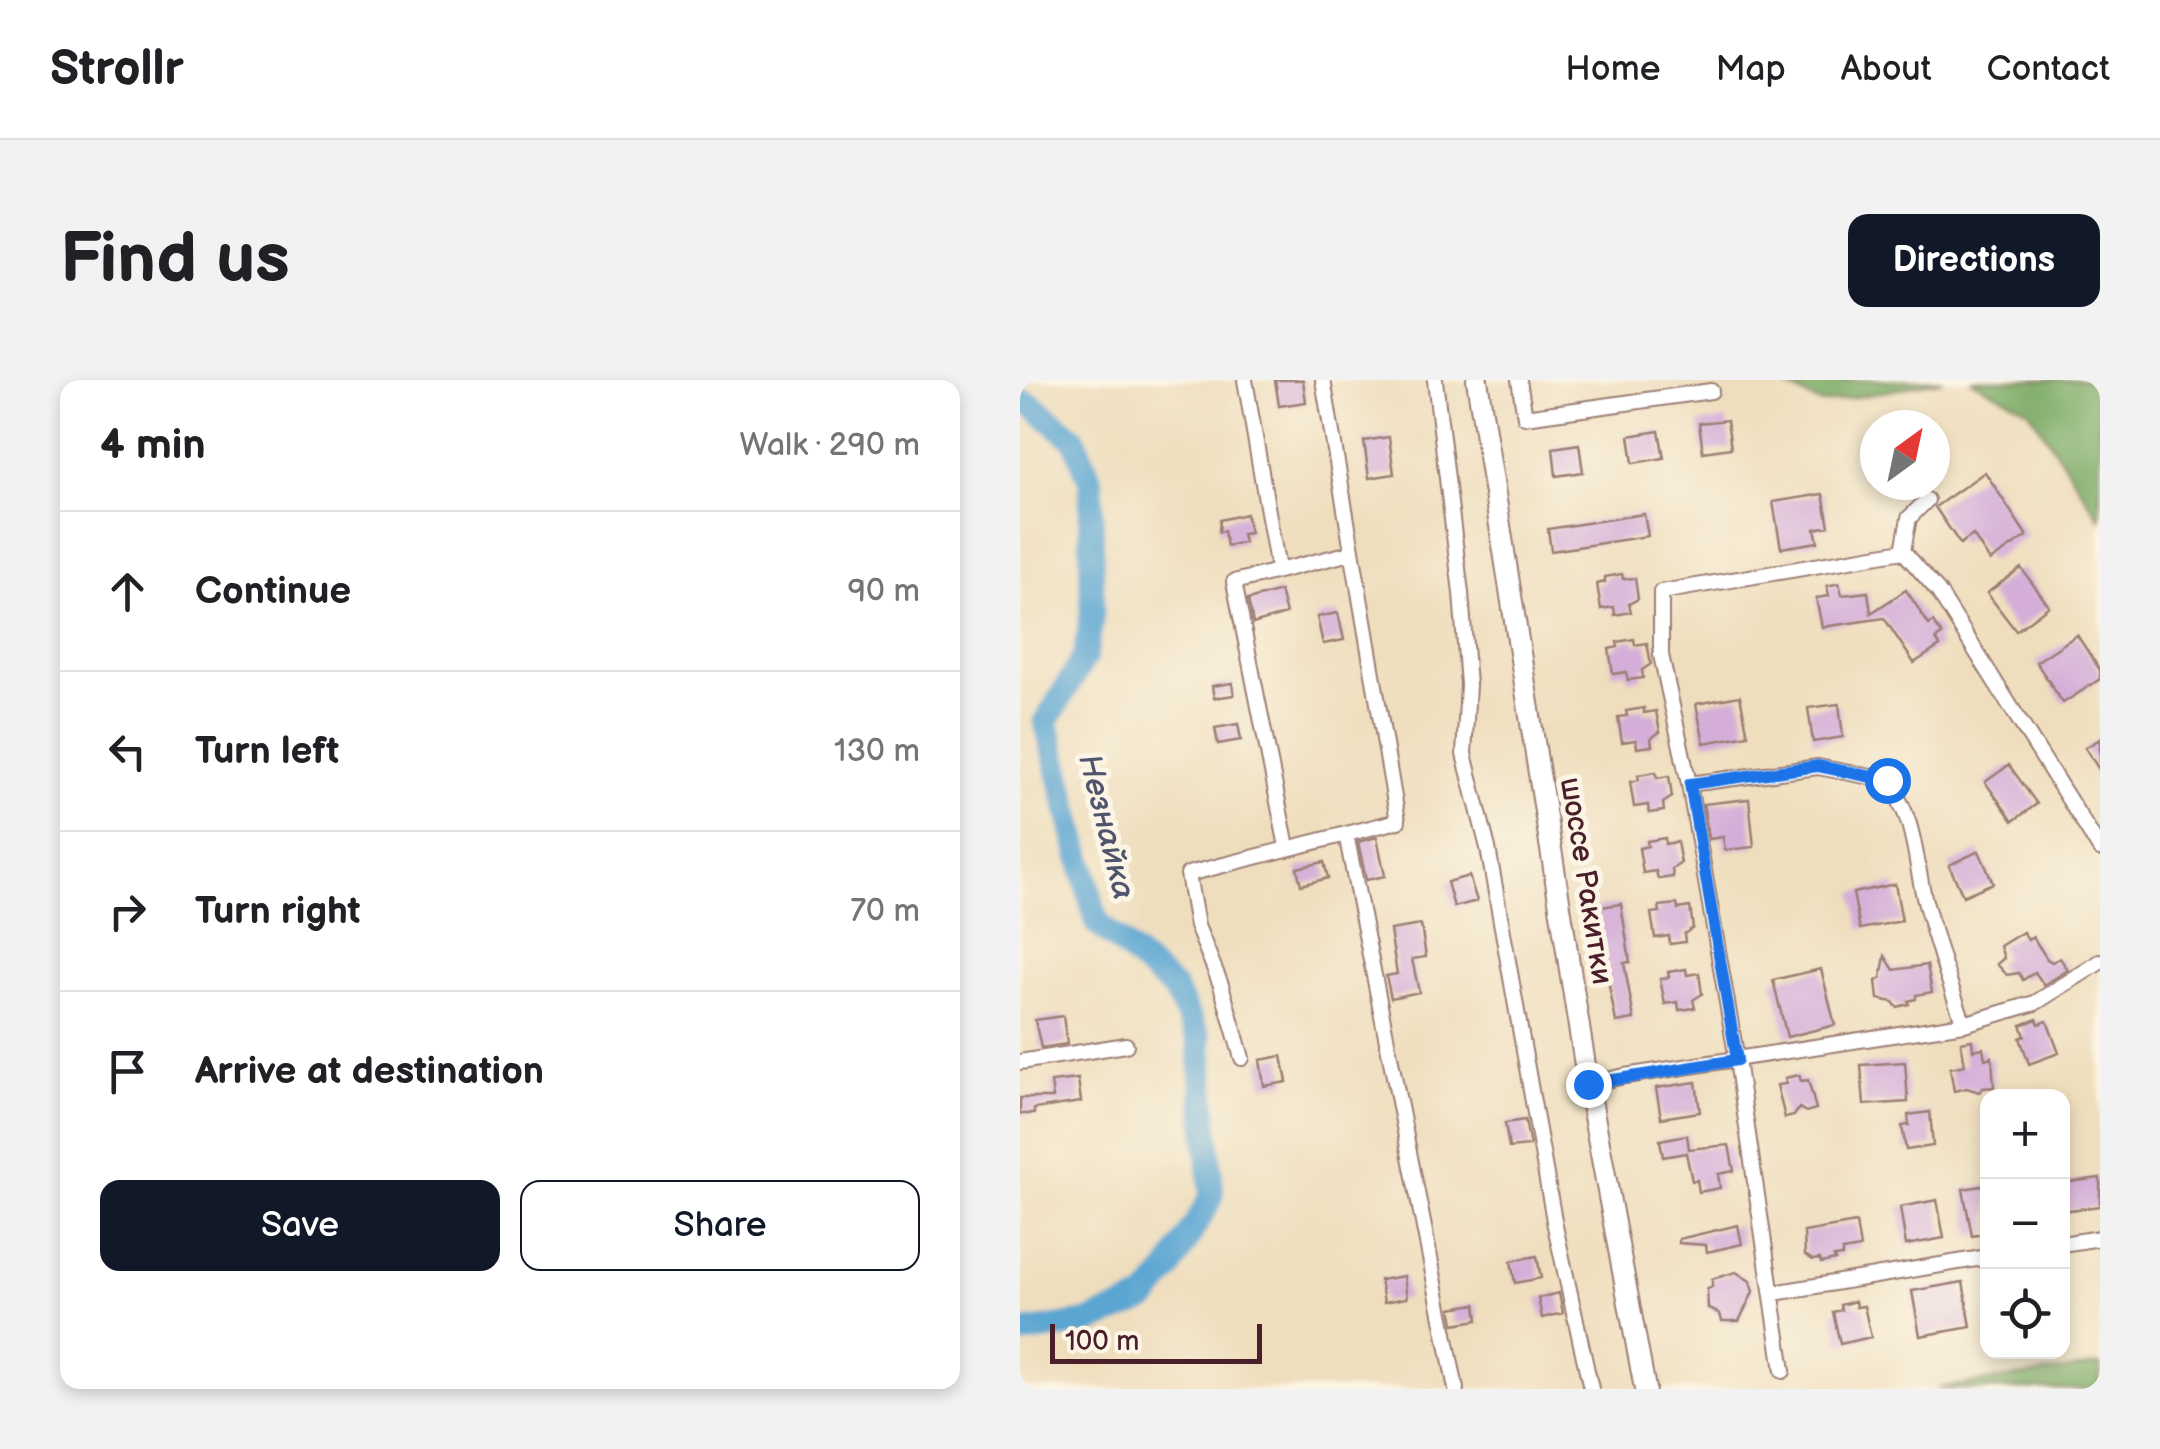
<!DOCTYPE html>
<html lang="en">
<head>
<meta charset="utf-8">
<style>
  body { margin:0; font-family:"Balsamiq Sans",sans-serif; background:#f2f2f2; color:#202124 }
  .controls { position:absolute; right:30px; bottom:30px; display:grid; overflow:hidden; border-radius:20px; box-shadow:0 5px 15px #0003 }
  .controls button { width:90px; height:90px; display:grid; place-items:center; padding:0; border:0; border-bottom:2px solid #e0e0e0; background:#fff; color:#202124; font:50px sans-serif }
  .compass { position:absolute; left:840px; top:30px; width:90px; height:90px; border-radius:50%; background:#fff; box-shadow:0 5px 15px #0003; rotate:33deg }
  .scale { position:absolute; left:30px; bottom:25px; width:212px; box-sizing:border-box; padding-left:10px; border:5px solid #4a1f2b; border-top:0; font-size:28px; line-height:35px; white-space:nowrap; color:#4a1f2b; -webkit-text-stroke:8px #fcf5e5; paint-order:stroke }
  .stop { position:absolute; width:30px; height:30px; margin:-22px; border:8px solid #1a73e8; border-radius:50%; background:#fff }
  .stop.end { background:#1a73e8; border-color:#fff; box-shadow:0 2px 10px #0008 }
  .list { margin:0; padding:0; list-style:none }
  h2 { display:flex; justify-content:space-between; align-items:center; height:130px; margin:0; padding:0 40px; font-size:42px }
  h2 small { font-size:32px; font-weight:400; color:#757577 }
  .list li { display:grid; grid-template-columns:65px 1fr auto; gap:30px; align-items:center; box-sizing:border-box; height:160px; padding:0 40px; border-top:2px solid #e0e0e0 }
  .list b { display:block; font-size:38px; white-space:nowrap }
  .list em { font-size:32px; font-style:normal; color:#757577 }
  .actions { display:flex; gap:20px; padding:30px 40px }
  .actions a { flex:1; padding:22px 0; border:2px solid #111827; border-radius:20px; text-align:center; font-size:35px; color:#111827 }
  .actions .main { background:#111827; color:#fff }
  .icon { flex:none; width:55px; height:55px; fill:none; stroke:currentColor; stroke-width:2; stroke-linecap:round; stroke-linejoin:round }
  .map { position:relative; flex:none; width:1080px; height:1009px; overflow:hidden; border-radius:20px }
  header { display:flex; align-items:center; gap:60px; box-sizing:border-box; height:140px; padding:0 50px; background:#fff; border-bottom:2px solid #e0e0e0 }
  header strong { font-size:48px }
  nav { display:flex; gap:55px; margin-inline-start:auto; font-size:35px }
  .intro { display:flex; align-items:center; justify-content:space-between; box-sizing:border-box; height:240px; padding:0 60px }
  h1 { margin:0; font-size:70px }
  .button { padding:25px 45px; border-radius:20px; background:#111827; color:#fff; font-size:35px; font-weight:700 }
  main { display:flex; gap:60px; padding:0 60px }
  aside { flex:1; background:#fff; border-radius:20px; box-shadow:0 5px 15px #0003 }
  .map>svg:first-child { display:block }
</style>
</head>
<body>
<header>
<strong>Strollr</strong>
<nav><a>Home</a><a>Map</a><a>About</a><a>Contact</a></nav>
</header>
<div class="intro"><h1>Find us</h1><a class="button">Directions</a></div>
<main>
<aside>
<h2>4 min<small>Walk · 290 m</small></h2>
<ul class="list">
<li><svg class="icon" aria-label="ahead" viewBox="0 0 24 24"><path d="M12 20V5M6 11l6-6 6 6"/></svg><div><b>Continue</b></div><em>90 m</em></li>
<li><svg class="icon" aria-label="left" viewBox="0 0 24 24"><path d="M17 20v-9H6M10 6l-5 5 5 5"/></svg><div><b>Turn left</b></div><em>130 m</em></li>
<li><svg class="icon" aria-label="right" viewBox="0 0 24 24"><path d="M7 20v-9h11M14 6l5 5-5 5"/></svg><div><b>Turn right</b></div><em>70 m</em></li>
<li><svg class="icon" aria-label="arrive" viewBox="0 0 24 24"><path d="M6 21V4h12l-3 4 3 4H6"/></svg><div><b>Arrive at destination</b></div></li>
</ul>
<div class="actions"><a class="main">Save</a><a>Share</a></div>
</aside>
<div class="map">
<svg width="1080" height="1009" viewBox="0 0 1080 1009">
  <rect width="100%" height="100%" fill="#fcf5e5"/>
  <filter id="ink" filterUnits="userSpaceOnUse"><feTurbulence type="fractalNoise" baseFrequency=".01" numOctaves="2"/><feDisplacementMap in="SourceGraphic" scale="20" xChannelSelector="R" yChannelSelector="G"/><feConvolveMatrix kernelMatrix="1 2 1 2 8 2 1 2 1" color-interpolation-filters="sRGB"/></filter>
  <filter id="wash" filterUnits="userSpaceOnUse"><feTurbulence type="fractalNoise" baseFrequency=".0048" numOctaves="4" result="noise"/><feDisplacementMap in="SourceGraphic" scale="40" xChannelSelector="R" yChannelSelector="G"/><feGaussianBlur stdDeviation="2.25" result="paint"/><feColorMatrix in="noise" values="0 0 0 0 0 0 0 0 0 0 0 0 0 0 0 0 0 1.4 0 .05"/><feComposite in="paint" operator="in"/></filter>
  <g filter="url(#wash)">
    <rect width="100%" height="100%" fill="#efdebd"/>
    <path fill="#7cab65" stroke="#636548" stroke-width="2.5" d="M762 0H923L802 24 763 5Z
      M950 0H1080V139L1009 30Z
      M1080 985V1009H918L919 1008Z"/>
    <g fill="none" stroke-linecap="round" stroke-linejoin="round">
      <path stroke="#5aa5d2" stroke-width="25" d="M0 21 12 25 54 59 71 102 72 234 65 276 26 342 77 543 154 609 179 658 192 816 150 889 126 919 69 942 0 953"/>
    </g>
    <g id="blocks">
      <path fill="#d4aed8" d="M255 0H283L286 22 259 26Z
        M707 40 711 68 683 72 679 43Z
        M639 51 644 78 613 83 609 56Z
        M369 57 374 94 349 98 344 61Z
        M559 64 563 92 536 96 533 68Z
        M965 92 1007 156 970 181 953 155 940 164 915 127Z
        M803 114 809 146 795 149 798 162 761 168 753 122Z
        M226 134 230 153 222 154 224 162 207 166 204 151 199 152 200 140Z
        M624 134 628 156 531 171 528 149Z
        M1001 188 1029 226 996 251 967 213Z
        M602 194 603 199 615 198 618 219 609 224 611 232 595 235 594 227 581 229 577 204 585 202V197Z
        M819 203 822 215 848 212 851 233 886 210 909 245 913 242 922 255 916 259 920 266 894 283 864 238 802 247 796 218 809 216 807 206Z
        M260 211 266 234 233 244 228 220Z
        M318 233 324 260 303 264 297 237Z
        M1057 255 1080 290V299L1043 323 1016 282Z
        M614 259 615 265 627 263 631 284 622 290 623 298 608 300 606 292 593 294 589 269 598 267 597 262Z
        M212 303 214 315 194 318 192 306Z
        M720 316 728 355 684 363 676 324Z
        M819 324 823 357 793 362 788 328Z
        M624 328V333L636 331 640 352 631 358 632 366 617 368 616 360 602 362 598 337 607 336 606 331Z
        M218 344 221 360 198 364 195 348Z
        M1080 359V391L1065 368Z
        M989 385 1017 424 993 441 965 402Z
        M636 392 637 398 649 396 652 417 643 423 644 431 629 433 628 425 614 427 610 402 619 400 618 395Z
        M729 419 734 467 705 470 703 457 689 459 683 424Z
        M357 457 365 496 346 500 338 462Z
        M645 458V464L657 462 661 483 652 489 653 497 638 499 636 491 623 493 619 468 628 466 627 461Z
        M959 471 973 503 943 516 929 485Z
        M304 482 308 498 281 505 277 488Z
        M449 496 457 521 434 527 427 502Z
        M875 504 882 541 840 549 833 513Z
        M601 524 610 582 604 583 614 639 596 642 574 528Z
        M657 524 658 529 670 527 673 548 664 554 665 562 650 564 649 556 635 558 631 533 640 532 639 526Z
        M401 545 406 577 392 579 399 612 371 618 366 596 377 594 370 550Z
        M1003 552 1008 560 1013 557 1027 579 1032 582 1040 578 1048 590 1024 605 1015 592 1003 600 999 593 987 595 977 584 984 578 980 566Z
        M865 576 874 590 907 585 912 612 896 615V619L888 621 889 624 877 627 873 622 858 619 856 601 861 598Z
        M666 589 667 595 679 593 682 614 673 620 675 628 659 630 658 622 645 624 640 599 649 597 648 592Z
        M801 589 815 645 767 657 753 600Z
        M43 636 47 664 21 668 15 640Z
        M1017 639 1019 644 1027 641 1039 673 1009 684 1000 658 1005 656 1001 645Z
        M952 660 953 670 963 668 965 679 972 677 974 707 963 708 959 712 947 708 934 711 930 688 945 685 941 662Z
        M262 676 267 702 244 706 240 680Z
        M885 682 888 722 844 725 841 685Z
        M779 695 781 701 788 700 796 729 786 732 779 728 774 736 765 738 757 705 766 704 765 698Z
        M58 699 61 722 14 729V734H0V718H33L31 702Z
        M676 702 680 732 641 738 636 708Z
        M910 732 913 766 886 770 882 746 889 745 888 735Z
        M505 740 510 766 489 768 485 743Z
        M667 755 669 769 709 765 714 791 698 794 700 808 679 812 677 800 672 801 666 773 643 777 640 760Z
        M1080 798V826L1042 831V803Z
        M968 805V853L952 856 943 809Z
        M917 820 924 858 886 865 880 827Z
        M836 843 840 868 822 871V876L814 877 815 880 801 883 800 879 793 880 785 875 784 852Z
        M718 845 722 864 687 872 686 865 659 863V859Z
        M517 876 521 898 495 903 491 881Z
        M716 892 730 901 733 912 719 941H702L700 934 688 928 687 909 692 907V899Z
        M384 896 387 918 364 922 360 900Z
        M943 902 951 947 900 956 892 911Z
        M539 913 543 933 522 938 518 918Z
        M835 921 836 927 844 926 851 957 820 964 813 932 821 930 820 925Z
        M456 924 458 940 434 944 431 928Z"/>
    </g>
  </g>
  <g filter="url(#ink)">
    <use href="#blocks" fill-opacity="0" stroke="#9c7e74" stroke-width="2.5"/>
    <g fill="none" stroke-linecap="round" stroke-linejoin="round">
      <defs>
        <path id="minor" d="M225 0 258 189
          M415 0 441 213 448 305 444 374 468 468 535 846 571 1009
          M499 0 505 37 691 11
          M883 171 918 211 1080 469
          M669 404 798 387 867 400C898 444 893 476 906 525 917 565 930 605 944 644
          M326 454 436 1009
          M267 467 214 202 331 173
          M222 678 201 605 177 546 168 494 378 441 303 0
          M0 682 106 665
          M568 704 605 696 944 644 1015 623 1080 582
          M1042 864 1080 858
          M754 913 968 877
          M763 991 717 680 669 404 641 275V212L883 171 889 138 907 120"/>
        <path id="secondary" d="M457 0 568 704 625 1009"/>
      </defs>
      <use href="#minor" stroke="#9c7e74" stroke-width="18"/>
      <use href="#secondary" stroke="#9c7e74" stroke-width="24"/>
      <use href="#minor" stroke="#fff" stroke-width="14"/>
      <use href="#secondary" stroke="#fff" stroke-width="20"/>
    </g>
  </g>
  <g fill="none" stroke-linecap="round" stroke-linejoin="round" filter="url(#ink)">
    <path stroke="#1a73e8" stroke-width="12" d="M568 704 717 680 670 404 798 386 867 400"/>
  </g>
  <g text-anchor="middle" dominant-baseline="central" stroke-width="10" stroke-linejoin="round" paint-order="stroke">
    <g font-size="30" fill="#4a1f2b" stroke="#fcf5e5">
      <text transform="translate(566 501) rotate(81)">шоссе Ракитки</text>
    </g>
    <g font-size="32" font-style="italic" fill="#50556e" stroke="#fcf5e5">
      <text transform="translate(86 447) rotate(76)">Незнайка</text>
    </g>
  </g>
</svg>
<div class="controls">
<button>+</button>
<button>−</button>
<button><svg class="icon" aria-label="locate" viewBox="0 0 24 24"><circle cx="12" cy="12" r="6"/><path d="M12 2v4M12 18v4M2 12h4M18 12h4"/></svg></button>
</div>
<svg class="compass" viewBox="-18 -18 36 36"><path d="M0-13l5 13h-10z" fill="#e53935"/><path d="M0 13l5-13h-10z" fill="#757577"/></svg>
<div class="scale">100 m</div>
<div class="stop" style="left:867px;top:400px"></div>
<div class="stop end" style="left:568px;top:704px"></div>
</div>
</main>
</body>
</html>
